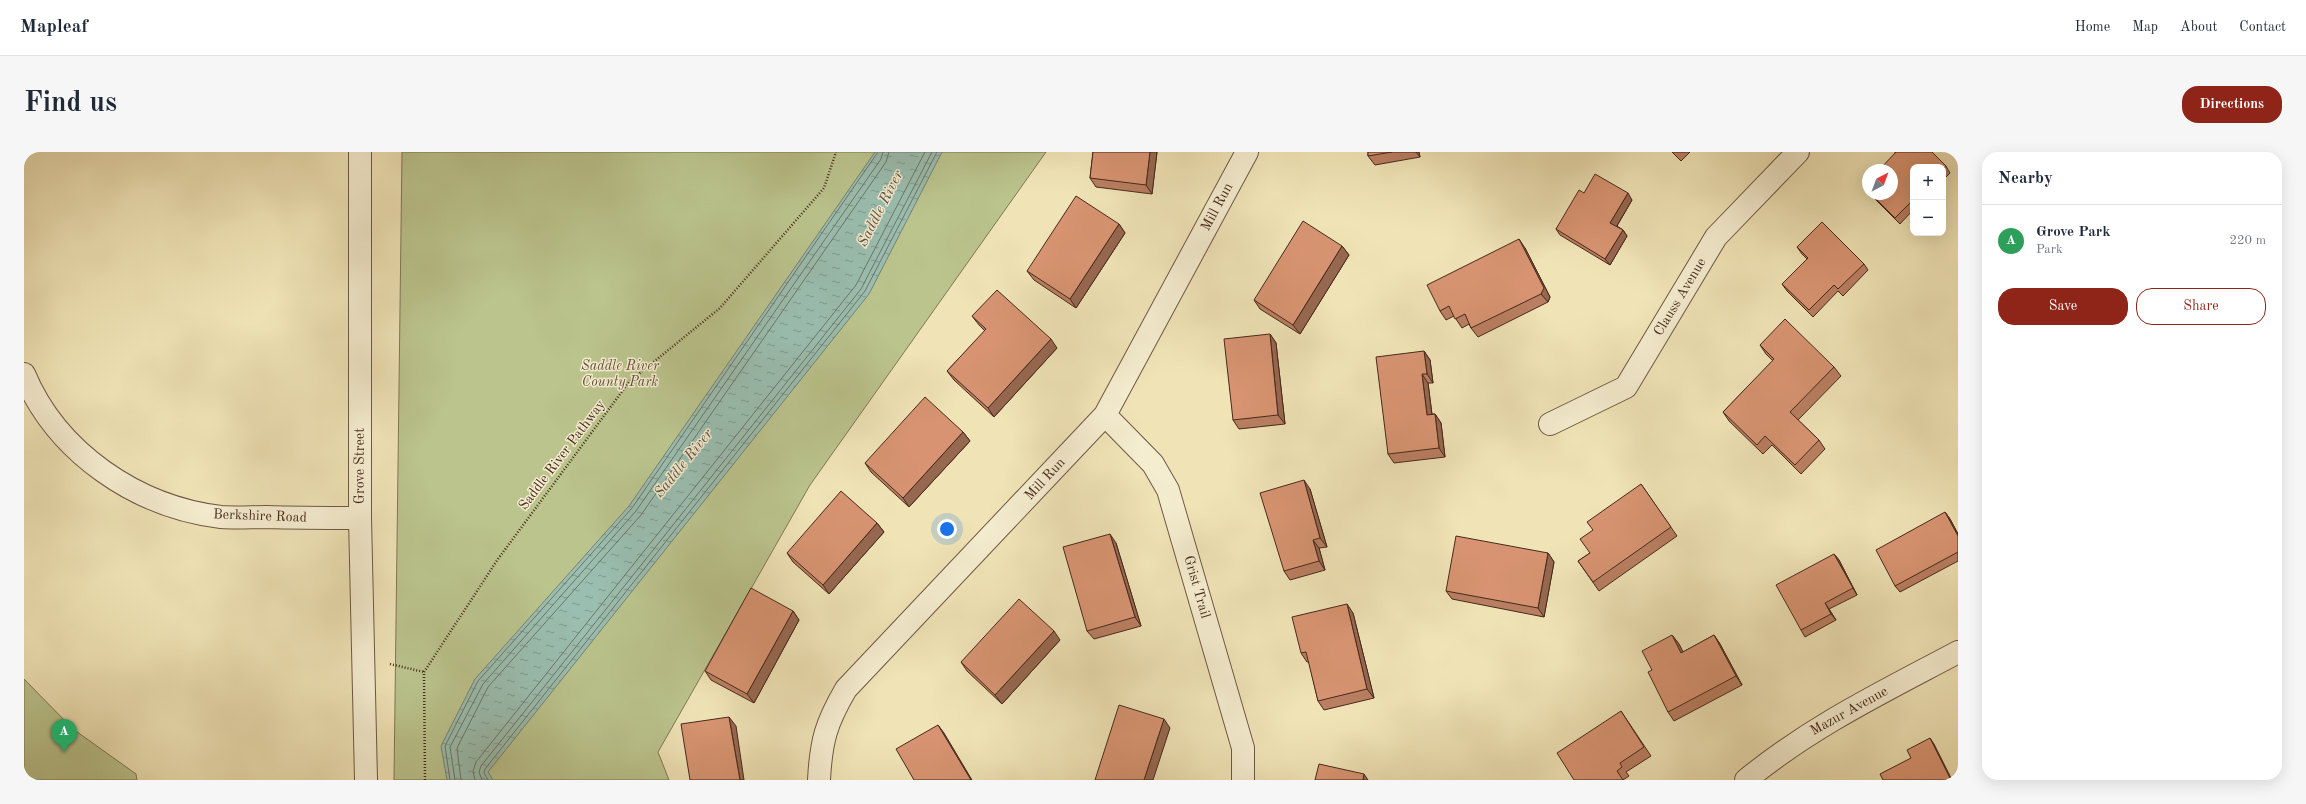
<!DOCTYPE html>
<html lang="en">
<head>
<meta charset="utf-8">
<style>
  body { margin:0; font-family:"Old Standard TT",serif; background:#f6f6f7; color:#1f2937 }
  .controls { position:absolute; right:12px; top:12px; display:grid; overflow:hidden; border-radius:8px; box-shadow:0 4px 16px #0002 }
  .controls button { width:36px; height:36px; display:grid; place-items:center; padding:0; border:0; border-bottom:1px solid #e0e1e3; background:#fff; color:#1f2937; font:20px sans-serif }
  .compass { position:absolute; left:1838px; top:12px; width:36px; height:36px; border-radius:50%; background:#fff; box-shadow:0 4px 16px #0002; rotate:41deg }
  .you { position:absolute; left:923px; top:377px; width:14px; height:14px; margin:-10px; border:3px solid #fff; border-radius:50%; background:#1a73e8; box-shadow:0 0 0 6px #1a73e833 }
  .badge { display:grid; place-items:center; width:26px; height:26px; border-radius:50%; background:#8f2418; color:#fff; font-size:13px; font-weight:700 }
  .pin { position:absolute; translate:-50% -33px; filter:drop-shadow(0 1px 2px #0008) }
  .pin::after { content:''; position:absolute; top:21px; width:14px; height:12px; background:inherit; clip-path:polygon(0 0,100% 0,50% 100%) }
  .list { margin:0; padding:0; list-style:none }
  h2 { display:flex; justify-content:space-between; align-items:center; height:52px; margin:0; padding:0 16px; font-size:17px }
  h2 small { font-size:13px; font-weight:400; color:#747a83 }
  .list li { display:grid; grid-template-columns:26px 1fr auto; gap:12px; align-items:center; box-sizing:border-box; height:72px; padding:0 16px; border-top:1px solid #e0e1e3 }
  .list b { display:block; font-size:15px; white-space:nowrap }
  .list p { margin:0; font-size:13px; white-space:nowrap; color:#747a83 }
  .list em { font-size:13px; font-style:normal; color:#747a83 }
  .actions { display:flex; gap:8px; padding:12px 16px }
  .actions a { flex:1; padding:9px 0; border:1px solid #8f2418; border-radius:16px; text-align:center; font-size:14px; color:#8f2418 }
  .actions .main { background:#8f2418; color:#fff }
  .map { position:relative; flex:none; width:1934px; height:628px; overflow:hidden; border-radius:16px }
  header { display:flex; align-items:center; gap:24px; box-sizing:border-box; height:56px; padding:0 20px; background:#fff; border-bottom:1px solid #e0e1e3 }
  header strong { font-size:19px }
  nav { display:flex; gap:22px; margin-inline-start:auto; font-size:14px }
  .intro { display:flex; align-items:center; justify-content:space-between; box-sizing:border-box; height:96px; padding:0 24px }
  h1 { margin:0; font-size:28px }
  .button { padding:10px 18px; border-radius:16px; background:#8f2418; color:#fff; font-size:14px; font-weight:700 }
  main { display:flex; gap:24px; padding:0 24px }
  aside { flex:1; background:#fff; border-radius:16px; box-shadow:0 4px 16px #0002 }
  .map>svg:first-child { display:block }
</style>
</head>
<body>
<header>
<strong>Mapleaf</strong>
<nav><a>Home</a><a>Map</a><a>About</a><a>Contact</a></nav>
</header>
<div class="intro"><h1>Find us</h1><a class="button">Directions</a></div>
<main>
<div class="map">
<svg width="1934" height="628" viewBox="0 0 1934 628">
  <defs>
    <pattern id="water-ripples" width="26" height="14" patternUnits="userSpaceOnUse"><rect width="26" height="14" fill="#9abeb0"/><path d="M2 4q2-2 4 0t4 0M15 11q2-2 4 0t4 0" fill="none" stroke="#7f9a8f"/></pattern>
  </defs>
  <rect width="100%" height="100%" fill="#f0e4b7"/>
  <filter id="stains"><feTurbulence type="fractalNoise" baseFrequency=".005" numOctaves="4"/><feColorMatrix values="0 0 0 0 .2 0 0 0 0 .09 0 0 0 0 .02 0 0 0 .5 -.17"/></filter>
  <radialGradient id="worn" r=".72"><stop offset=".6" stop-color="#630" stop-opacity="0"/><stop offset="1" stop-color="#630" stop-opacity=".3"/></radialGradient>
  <path fill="#bbc48d" stroke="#807655" d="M378 0H1022L786 333 634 600 645 628H370Z
    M0 527 49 577 112 622 113 628H0Z"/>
  <path fill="url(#water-ripples)" stroke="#788275" d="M851 0H918L845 142 464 620 469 628H423L417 594 451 527 605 354Z"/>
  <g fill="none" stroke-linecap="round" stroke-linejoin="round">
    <path stroke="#707466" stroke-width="1" d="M426 628 421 594 454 529 608 356 854 0
      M431 628 426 595 459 532 612 359 857 7 859 0
      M437 628 433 596 464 535 617 363 862 10 865 0
      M451 628 449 619 452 610 832 133 901 0
      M458 628 455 620 457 614 837 137 908 0
      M464 628 460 621 461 617 841 139 913 0"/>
    <defs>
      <path id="street" d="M336 0V366L342 628
        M0 222C33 301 113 355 197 365 212 366 228 365 242 365 274 366 305 366 336 366
        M1081 263 1129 312 1144 338 1219 596V628
        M1526 272 1602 235 1692 85 1774 0
        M795 628C797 589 802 571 822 537L1081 263 1223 0
        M1722 628C1788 574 1859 540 1934 500"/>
    </defs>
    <use href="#street" stroke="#705844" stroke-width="24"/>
    <path stroke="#46291d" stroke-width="2.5" stroke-dasharray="1 2" stroke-linecap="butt" d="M366 512 400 520
      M401 628 400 520 474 407 605 230 696 156 800 36 812 0"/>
    <use href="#street" stroke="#f5edd0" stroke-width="22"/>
  </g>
  <path fill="#ba7f62" stroke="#46291d" d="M1069 0H1133L1128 42 1072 35 1066 26Z
    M1344 0H1395L1396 5 1351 13 1344 4Z
    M1648 0H1666L1657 9Z
    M1871 0H1908L1922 14 1926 21 1919 28V15H1889V58L1876 72 1846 42H1868L1871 1Z
    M1560 41 1608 48 1593 74 1599 78 1603 84 1586 113 1536 83 1532 77Z
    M1095 72 1101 81 1052 156 1010 128 1003 119Z
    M1318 94 1325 103 1276 182 1236 157 1230 148Z
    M1773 95 1840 112 1844 118 1819 144 1814 139 1789 165 1763 139 1758 132 1783 107 1778 102Z
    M1501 96 1526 145 1524 150 1454 185 1447 176 1445 172 1438 176 1430 164 1422 168 1416 159Z
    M948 164 1033 196 970 265 930 228 923 219 961 179 955 173Z
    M1246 182 1252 191 1261 272 1215 277 1209 268Z
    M1736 193 1810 215 1817 224 1774 268 1795 288 1801 297 1777 322 1748 293 1739 302 1705 269 1699 260 1749 209 1742 202Z
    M1400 199 1406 208 1409 231H1404L1408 262H1411L1417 271 1421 305 1370 311 1364 302Z
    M939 280 946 289 885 355 847 320 841 311Z
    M1617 332 1653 384 1575 439 1554 409 1566 401 1569 378Z
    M1286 337 1303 395 1295 396 1301 418 1266 428 1260 419Z
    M1921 360 1926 367 1934 382V409L1876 440 1871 434Z
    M853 371 860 380 805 442 769 410 763 401Z
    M1092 391 1117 474 1070 487 1063 479Z
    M1524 401 1530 410 1520 465 1428 447 1422 439Z
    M1810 402 1815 408 1833 443 1805 457 1812 468 1781 485 1777 478Z
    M769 459 775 468 730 551 687 528 681 519Z
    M1329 461 1350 546 1300 558 1294 549 1285 510H1283L1277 501Z
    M1648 483 1655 492 1659 500 1690 483 1696 492 1718 533 1650 569 1644 560 1628 518Z
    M1036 488 978 552 943 519 937 510Z
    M1597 559 1627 604 1602 620 1605 624 1599 628H1600H1550Z"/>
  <path fill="#976850" stroke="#46291d" d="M1126 0H1133L1128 42 1122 33Z
    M1392 0H1395L1396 5Z
    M1604 41 1608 48 1591 77 1586 71Z
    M1095 72 1101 81 1052 156 1046 147Z
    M1599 78 1603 84 1586 113 1581 107Z
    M1495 87 1501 96 1526 145 1524 150 1517 142Z
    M1318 94 1325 103 1276 182 1269 173Z
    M1246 182 1252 191 1261 272 1254 263Z
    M1027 187 1033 196 970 265 964 256Z
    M1400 199 1406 208 1409 231 1403 222Z
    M1398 222 1404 231 1409 272 1403 263Z
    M1411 262 1417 271 1421 305 1415 296Z
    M939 280 946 289 885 355 879 346Z
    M1280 328 1286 337 1303 395 1296 386Z
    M1921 360 1926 367 1934 382V384Z
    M853 371 860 380 805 442 799 433Z
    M1086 382 1092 391 1117 474 1111 465Z
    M1289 388 1295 396 1301 418 1295 409Z
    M1524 401 1530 410 1520 465 1514 456Z
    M1810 402 1815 408 1833 443 1829 436Z
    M1801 451 1805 457 1812 468 1807 462Z
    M1323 452 1329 461 1350 546 1343 537Z
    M769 459 775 468 730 551 723 542Z
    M1030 479 1036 488 978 552 971 543Z
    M1648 483 1655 492 1664 510 1657 501Z
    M1690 483 1696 492 1718 533 1712 524Z
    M705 565 712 574 720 628H716Z
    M1140 567 1146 576 1129 628H1120Z
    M914 573 920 581 948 628H947Z
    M1906 586 1910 592 1928 628H1927Z
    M1340 622 1344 628H1339Z"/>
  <path fill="#d89472" stroke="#46291d" d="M1069 0H1126L1122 33 1066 26Z
    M1344 0H1368L1344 4Z
    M1872 0H1908L1922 14 1919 17V15H1889V48L1871 66 1847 42H1868V18H1855Z
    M1571 22 1604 41 1586 71 1599 78 1581 107 1532 77 1555 38 1560 41Z
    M1844 29V39L1839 34Z
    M1052 44 1095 72 1046 147 1003 119Z
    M1279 69 1318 94 1269 173 1230 148Z
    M1798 70 1840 112 1814 137 1810 133 1785 158 1758 132 1784 106 1773 95Z
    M1495 87 1520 136 1517 142 1447 176 1441 162 1431 167 1425 154 1416 159 1403 133Z
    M973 138 1027 187 964 256 923 219 962 177 948 164Z
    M1761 167 1810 215 1766 260 1795 288 1771 313 1741 284 1733 293 1699 260 1750 207 1736 193Z
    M1246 182 1254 263 1209 268 1200 187Z
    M1400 199 1403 222H1398L1403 263 1411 262 1415 296 1364 302 1352 205Z
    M901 245 939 280 879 346 841 311Z
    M1280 328 1296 386 1289 388 1295 409 1260 419 1236 341Z
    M1617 332 1647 375 1569 430 1554 409 1566 401 1556 387 1569 378 1563 370Z
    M817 339 853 371 799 433 763 401Z
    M1921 360 1934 384V400L1871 434 1852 398Z
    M1086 382 1111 465 1063 479 1039 395Z
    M1432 384 1524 401 1514 456 1422 439Z
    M1810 402 1829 436 1801 451 1807 462 1777 478 1752 433Z
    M727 436 769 459 723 542 681 519Z
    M995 447 1030 479 971 543 937 510Z
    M1323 452 1343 537 1294 549 1282 500 1277 501 1268 465Z
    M1648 483 1657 501 1690 483 1712 524 1644 560 1624 520 1628 518 1618 499Z
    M1095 553 1140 567 1120 628H1071Z
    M1597 559 1620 595 1596 611 1598 615 1593 619 1599 628H1550L1533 601Z
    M705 565 716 628H666L657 572Z
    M914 573 947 628H890L872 597Z
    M1906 586 1927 628H1859L1856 622 1887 606 1883 598Z
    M1295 612 1340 622 1339 628H1291Z"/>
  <g text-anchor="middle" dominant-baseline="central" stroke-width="3" stroke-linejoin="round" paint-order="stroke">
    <g font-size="14" fill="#46291d" stroke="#f5edd0">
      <text transform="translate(1193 55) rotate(-62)">Mill Run</text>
      <text transform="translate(1656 145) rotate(-59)">Clauss Avenue</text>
      <text transform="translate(538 303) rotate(-53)">Saddle River Pathway</text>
      <text transform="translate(336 314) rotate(-90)">Grove Street</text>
      <text transform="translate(1021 327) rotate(-47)">Mill Run</text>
      <text transform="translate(236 364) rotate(2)">Berkshire Road</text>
      <text transform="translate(1173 435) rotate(74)">Grist Trail</text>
      <text transform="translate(1825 559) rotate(-29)">Mazur Avenue</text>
    </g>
    <g font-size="14" font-style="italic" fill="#635039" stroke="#f5edd0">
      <text x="596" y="214">Saddle River<tspan x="596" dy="16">County Park</tspan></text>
    </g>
    <g font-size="15" font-style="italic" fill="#5b4e42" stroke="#f5edd0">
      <text transform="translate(857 57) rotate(-63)">Saddle River</text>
      <text transform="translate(660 312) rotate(-51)">Saddle River</text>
    </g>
  </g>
  <rect width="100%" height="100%" filter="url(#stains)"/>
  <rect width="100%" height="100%" fill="url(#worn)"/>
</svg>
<div class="controls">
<button>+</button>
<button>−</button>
</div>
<svg class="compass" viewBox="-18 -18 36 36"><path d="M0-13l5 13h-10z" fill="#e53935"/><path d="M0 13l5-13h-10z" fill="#747a83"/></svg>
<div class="you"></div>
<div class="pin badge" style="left:40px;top:600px;background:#2e9e5b">A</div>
</div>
<aside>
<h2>Nearby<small></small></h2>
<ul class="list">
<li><span class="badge" style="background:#2e9e5b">A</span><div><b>Grove Park</b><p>Park</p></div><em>220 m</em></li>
</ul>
<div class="actions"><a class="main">Save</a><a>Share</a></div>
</aside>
</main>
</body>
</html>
